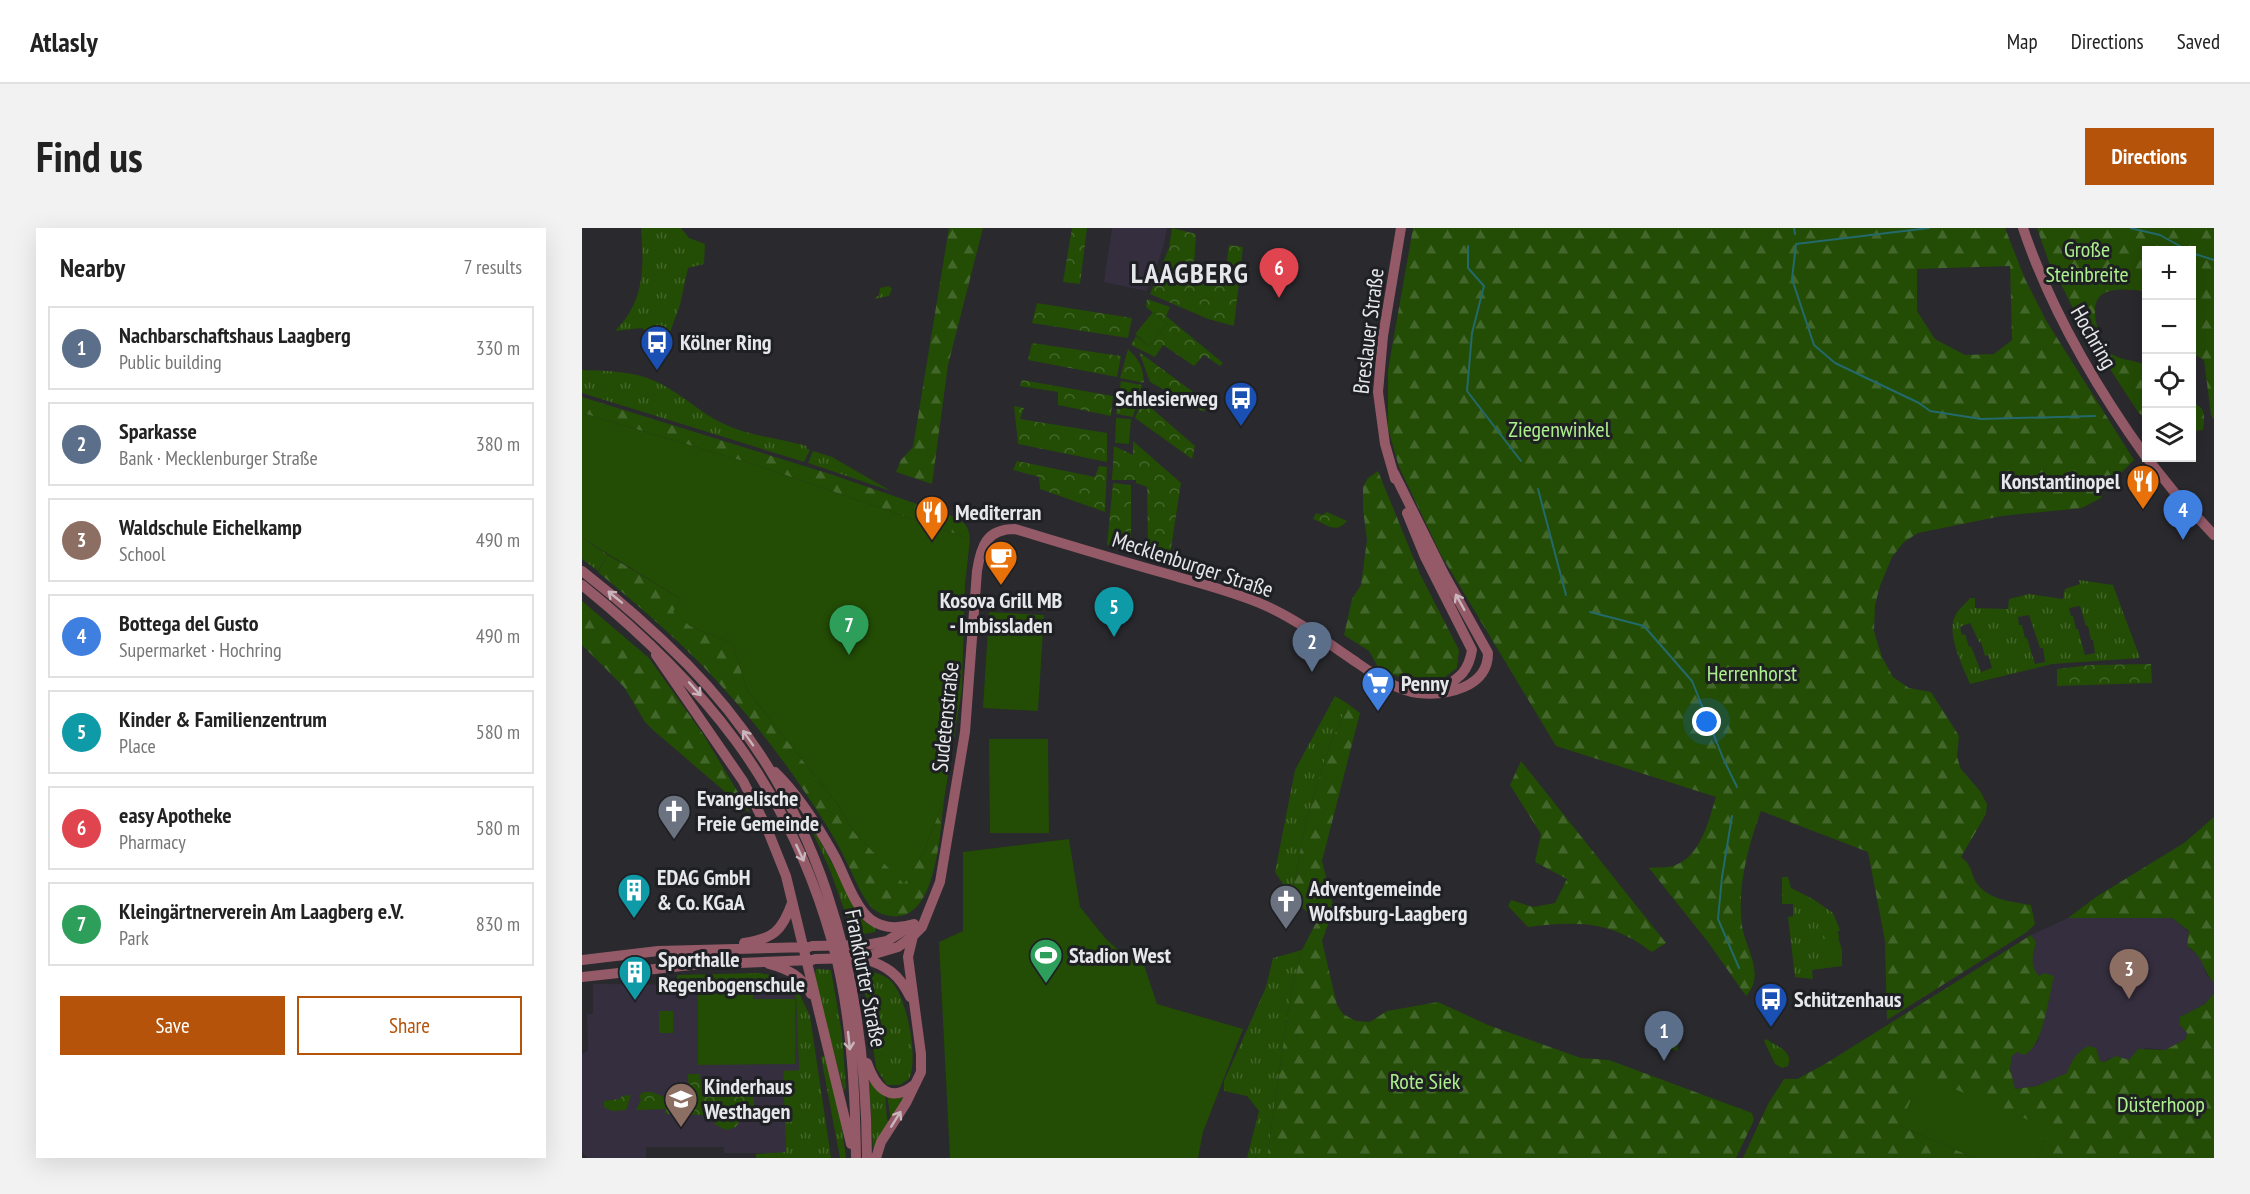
<!DOCTYPE html>
<html lang="en">
<head>
<meta charset="utf-8">
<style>
  body { margin:0; font-family:"PT Sans Narrow",sans-serif; background:#f2f2f2; color:#222 }
  .controls { position:absolute; right:18px; top:18px; display:grid; overflow:hidden; border-radius:0px; box-shadow:0 6px 24px #0002 }
  .controls button { width:54px; height:54px; display:grid; place-items:center; padding:0; border:0; border-bottom:2px solid #e0e0e0; background:#fff; color:#222; font:30px sans-serif }
  .you { position:absolute; left:1125px; top:494px; width:21px; height:21px; margin:-15px; border:4px solid #fff; border-radius:50%; background:#1a73e8; box-shadow:0 0 0 9px #1a73e833 }
  .badge { display:grid; place-items:center; width:39px; height:39px; border-radius:50%; background:#b45309; color:#fff; font-size:20px; font-weight:700 }
  .pin { position:absolute; translate:-50% -50px; filter:drop-shadow(0 2px 3px #0008) }
  .pin::after { content:''; position:absolute; top:32px; width:21px; height:18px; background:inherit; clip-path:polygon(0 0,100% 0,50% 100%) }
  .list { margin:0; padding:0; list-style:none }
  h2 { display:flex; justify-content:space-between; align-items:center; height:78px; margin:0; padding:0 24px; font-size:26px }
  h2 small { font-size:20px; font-weight:400; color:#767676 }
  .list li { display:grid; grid-template-columns:39px 1fr auto; gap:18px; align-items:center; box-sizing:border-box; height:84px; margin:0 12px 12px; padding:0 12px; border:2px solid #e0e0e0; border-radius:0px }
  .list b { display:block; font-size:22px; white-space:nowrap }
  .list p { margin:0; font-size:20px; white-space:nowrap; color:#767676 }
  .list em { font-size:20px; font-style:normal; color:#767676 }
  .actions { display:flex; gap:12px; padding:18px 24px }
  .actions a { flex:1; padding:14px 0; border:2px solid #b45309; border-radius:0px; text-align:center; font-size:21px; color:#b45309 }
  .actions .main { background:#b45309; color:#fff }
  .icon { flex:none; width:33px; height:33px; fill:none; stroke:currentColor; stroke-width:2; stroke-linecap:round; stroke-linejoin:round }
  .map { position:relative; flex:none; width:1632px; height:930px; overflow:hidden; border-radius:0px }
  header { display:flex; align-items:center; gap:36px; box-sizing:border-box; height:84px; padding:0 30px; background:#fff; border-bottom:2px solid #e0e0e0 }
  header strong { font-size:28px }
  nav { display:flex; gap:33px; margin-inline-start:auto; font-size:21px }
  .intro { display:flex; align-items:center; justify-content:space-between; box-sizing:border-box; height:144px; padding:0 36px }
  h1 { margin:0; font-size:42px }
  .button { padding:15px 27px; border-radius:0px; background:#b45309; color:#fff; font-size:21px; font-weight:700 }
  main { display:flex; gap:36px; padding:0 36px }
  aside { flex:1; background:#fff; border-radius:0px; box-shadow:0 6px 24px #0002 }
  .map>svg:first-child { display:block }
</style>
</head>
<body>
<header>
<strong>Atlasly</strong>
<nav><a>Map</a><a>Directions</a><a>Saved</a></nav>
</header>
<div class="intro"><h1>Find us</h1><a class="button">Directions</a></div>
<main>
<aside>
<h2>Nearby<small>7 results</small></h2>
<ul class="list">
<li><span class="badge" style="background:#5c6f8a">1</span><div><b>Nachbarschaftshaus Laagberg</b><p>Public building</p></div><em>330 m</em></li>
<li><span class="badge" style="background:#5c6f8a">2</span><div><b>Sparkasse</b><p>Bank · Mecklenburger Straße</p></div><em>380 m</em></li>
<li><span class="badge" style="background:#8d6e63">3</span><div><b>Waldschule Eichelkamp</b><p>School</p></div><em>490 m</em></li>
<li><span class="badge" style="background:#3f7fe0">4</span><div><b>Bottega del Gusto</b><p>Supermarket · Hochring</p></div><em>490 m</em></li>
<li><span class="badge" style="background:#0f9aa8">5</span><div><b>Kinder &amp; Familienzentrum</b><p>Place</p></div><em>580 m</em></li>
<li><span class="badge" style="background:#e0444e">6</span><div><b>easy Apotheke</b><p>Pharmacy</p></div><em>580 m</em></li>
<li><span class="badge" style="background:#2e9e5b">7</span><div><b>Kleingärtnerverein Am Laagberg e.V.</b><p>Park</p></div><em>830 m</em></li>
</ul>
<div class="actions"><a class="main">Save</a><a>Share</a></div>
</aside>
<div class="map">
<svg width="1632" height="930" viewBox="0 0 1632 930">
  <defs>
    <pattern id="grass-tufts" width="24" height="20" patternUnits="userSpaceOnUse" patternTransform="scale(1.5)"><rect width="24" height="20" fill="#234c05"/><path d="M3 7l-1-3M5 7V3M7 7l1-3M15 17l-1-3M17 17v-4M19 17l1-3" fill="none" stroke="#43662a"/></pattern>
    <pattern id="forest-firs" width="22" height="20" patternUnits="userSpaceOnUse" patternTransform="scale(1.5)"><rect width="22" height="20" fill="#234c05"/><path d="M5 1l3.5 6h-7zM16 11l3.5 6h-7z" fill="#43662a"/></pattern>
    <pattern id="park-crowns" width="20" height="18" patternUnits="userSpaceOnUse" patternTransform="scale(1.5)"><rect width="20" height="18" fill="#234c05"/><path d="M2 6a3 3 0 1 1 6 0M12 15a3 3 0 1 1 6 0" fill="none" stroke="#43662a"/></pattern>
  </defs>
  <rect width="100%" height="100%" fill="#29292e"/>
  <path fill="#352e3e" d="M530 0H585L582 16 572 46 564 63 522 54Z
    M1486 690H1590L1607 704 1605 718 1620 731 1624 746 1632 755V765L1623 776 1598 789V797L1605 805 1604 811 1583 822 1564 820 1547 832 1527 830 1522 834 1518 833 1514 820 1489 835 1486 845 1477 850 1455 858 1433 861 1428 840 1430 828 1435 824 1451 819 1457 812V749L1451 742 1449 735 1454 715 1449 707Z
    M11 756 186 757 196 758 214 767 217 843H201L204 925H142V919H64V930H6L0 924V826L6 822 5 786H11Z"/>
  <path fill="url(#grass-tufts)" fill-rule="evenodd" d="M59 0H99L107 10 123 16 122 36 106 40 98 77 84 115 86 121 60 100 33 103C63 73 62 40 59 0Z
    M307 58 310 61 307 68 292 71 297 67 298 60Z
    M0 142C27 143 57 143 81 157 102 168 119 185 140 195 166 208 197 210 225 218L224 220 228 222 222 234 0 165Z
    M231 223 250 229 309 263 226 235Z
    M0 310 26 327 16 343 0 331Z
    M1497 352 1531 357 1558 430 1470 436 1388 456C1381 438 1364 407 1373 388 1376 381 1384 376 1388 370H1393V380L1426 381 1427 371 1447 366 1481 371 1483 361 1498 356ZM1498 378 1504 398H1506L1509 412H1511L1513 425 1503 427 1496 401H1494L1491 388H1489L1487 380ZM1447 387 1458 420H1461L1463 434 1453 436 1445 410H1443L1440 397H1437L1436 389ZM1388 395 1397 414H1399L1403 428 1406 427 1410 440 1399 444 1389 418 1387 419 1383 406 1380 407 1378 399Z
    M753 468 766 476 747 519 723 596 710 670 693 644 713 542Z
    M231 600 279 689 285 696 294 700 293 704 282 706 270 704 248 642 229 601Z
    M1200 649H1206L1209 660 1231 671 1251 685 1258 702 1256 704 1248 701 1250 717 1257 712 1260 722V738L1230 742 1231 751 1213 749 1206 689 1211 688V676H1200Z
    M720 722 708 770 685 930H665L677 883 665 868 642 863V853L684 759 691 730Z
    M234 741 249 742 260 806 264 859 262 863 232 749Z
    M278 742C289 744 301 745 309 753 325 769 337 831 327 851L318 857H305L294 840 286 780Z
    M177 745 189 747 208 756 217 765 228 788 249 930H174V926L204 924 201 843 217 842 214 767H197L196 758 186 757H96L95 747Z
    M1184 811C1194 818 1212 823 1206 838L1200 840 1193 836 1182 813Z
    M243 828 259 893 264 930H258L239 829Z
    M287 851 303 866 305 891 308 895 291 922Z
    M323 866 309 893 305 867Z"/>
  <path fill="url(#forest-firs)" fill-rule="evenodd" d="M367 0H401L366 137 350 256 314 244 319 232 331 219Z
    M831 0H1423L1443 51 1465 94 1552 232 1521 263 1519 270 1500 280 1420 288 1336 305 1322 314 1310 329 1298 358 1293 377 1292 403 1300 429 1311 449 1327 460 1349 464 1377 508 1375 529 1379 541 1398 563 1405 576 1404 586 1379 629C1392 639 1388 646 1396 657 1408 672 1432 674 1449 677L1453 696 1445 704 1305 792 1303 713 1286 624 1179 583C1166 618 1155 659 1160 698 1164 722 1184 747 1164 768L1126 714 1067 640C1074 639 1084 640 1091 638 1119 629 1126 594 1134 569L974 518 859 327 817 239 811 218 806 200V142ZM1428 38 1430 112 1412 126 1383 127 1353 111 1335 83V41Z
    M1455 0H1632V192L1629 187 1622 132 1610 125V22H1564V63C1534 60 1505 57 1515 98 1517 107 1518 116 1526 123 1537 134 1556 131 1564 138V191L1556 184 1498 95 1481 60 1471 46Z
    M0 169 248 246 367 287C380 292 387 296 388 311L174 237 0 185Z
    M1610 176C1624 177 1623 190 1621 202L1610 203Z
    M796 243 838 346 877 422 875 440 855 455 823 451 797 441 787 423 762 407 770 371 779 357 785 312 781 281V259L786 250Z
    M26 327 99 371 108 398 151 416 165 462 256 577 272 604 322 655 342 623 362 572C358 603 355 695 309 688 300 687 291 683 286 675 277 663 272 648 265 635 259 621 251 608 243 595 216 552 185 509 151 471 111 424 63 383 16 344Z
    M0 373 67 430 121 506 169 586 71 502 63 494 42 459 0 417Z
    M766 476 778 485 740 633 752 680 740 713 755 777 761 786 774 793 788 794 805 783 856 774 906 797 999 830 1027 832 1170 885 1172 892 1154 930H685L708 770 720 722 735 693 710 670 723 596 747 519Z
    M939 533 1084 715 1070 724C1061 718 1052 711 1042 707 1013 692 977 695 946 699L926 678 929 672 951 679 973 675 985 651 953 634 959 606 928 557Z
    M1632 589V755C1619 740 1623 730 1605 718L1607 703 1590 690H1486L1514 669 1602 615Z
    M1449 707 1454 714C1451 728 1447 737 1457 748L1462 745 1472 748C1467 767 1461 820 1442 827L1435 824 1430 828 1428 840 1433 861 1455 858 1485 845C1489 833 1494 825 1506 818L1514 820 1518 833 1522 834 1534 828 1547 832 1556 821 1583 822 1604 811 1605 805 1598 797V789L1623 776 1632 765V930H1455L1467 901 1318 898 1393 930H1161L1186 876 1202 851H1215L1243 836Z"/>
  <path fill="url(#park-crowns)" d="M490 0H505L498 56 481 54Z
    M590 0 614 6 612 38 618 40 619 51 642 54 647 17 661 19 652 98 626 91 568 66 587 20Z
    M565 71 588 79 584 88 641 135 638 138 622 127 612 138 581 117 573 129 549 117 554 108 567 118 585 96 564 79Z
    M455 75 550 90 546 110 450 95Z
    M450 115 539 128 535 149 446 132Z
    M546 121C557 132 561 138 562 155L538 150Z
    M557 124 626 175 622 184 568 154Z
    M440 152 531 168 529 188 476 177V164L438 158Z
    M539 153 560 157 551 189 534 186Z
    M560 172 613 218 610 231 553 190Z
    M432 178 442 180 438 191 525 205V234L436 216Z
    M551 213 599 255 588 327 566 322 565 259 554 255V252H530L532 218 551 227Z
    M435 233 513 249 517 238 525 239 523 284 458 261 457 249 431 242Z
    M531 255 549 257V323L525 317Z
    M745 284 765 293C753 307 745 296 731 291L734 285 740 287Z
    M1569 436 1570 455 1475 458V441L1509 437Z
    M1241 709a8 8 0 1 1 16 0a8 8 0 1 1-16 0Z
    M1087 800 1098 806 1095 823 1076 817 1082 812 1077 808Z
    M106 846H118L119 855C127 852 130 850 138 856L161 854 172 861V884L163 885 154 899 144 902 134 897 130 890 120 887 83 886 84 881 54 882 59 872 57 868 61 864H70L82 869H107Z
    M49 867 44 882 30 883 22 879V873L38 871 40 868Z"/>
  <path fill="#234c05" d="M571 84 585 96 567 118 553 106Z
    M0 185 174 237 388 311 383 357 380 461 362 572 342 623 322 656 272 604 256 577 165 462 151 416 108 398 91 384 99 371 0 310Z
    M534 190 549 191 547 216 533 215Z
    M407 384 462 387 456 483 401 480Z
    M407 511H466L467 605H408Z
    M487 611 498 679 524 711 542 727 562 737 575 776 661 801 621 904 616 930H368L357 714 381 703V624Z
    M75 758 192 759V764H172L171 771H213V836L116 837V764L75 763Z
    M77 783H91V805H77Z
    M1339 847 1468 901 1455 930H1393L1318 898Z"/>
  <g fill="none" stroke-linecap="round" stroke-linejoin="round">
    <path stroke="#246a6c" stroke-width="2" d="M1212 0 1213 6
      M1347 0 1214 16 1210 51 1232 117 1253 135 1337 175 1348 183 1399 191 1513 188
      M1548 0 1578 7 1605 22
      M886 18V40L902 58 890 105 885 163 939 233
      M1610 25 1632 32
      M956 261 984 367
      M1008 384 1062 398 1110 453 1141 530 1155 559
      M1150 588 1140 649 1136 691 1157 740"/>
    <path stroke="#945a68" stroke-width="10" d="M1441 0C1469 83 1513 158 1564 229
      M1565 230 1593 265 1632 307
      M813 251 803 216 796 164 801 108 819 0
      M825 285 843 329 890 422C886 447 874 451 855 464
      M0 343C37 372 72 403 105 436 239 572 284 744 285 930
      M0 357C122 456 205 556 249 710 269 780 273 857 274 930
      M74 427 161 553 184 598 204 648 269 916
      M193 544C217 567 236 598 252 627 262 645 272 678 288 691 301 701 316 701 332 696
      M162 715C191 711 200 703 210 675
      M285 717 305 713 327 699
      M279 730 316 719 331 708 340 699 358 654 383 504 395 343C399 318 404 301 433 301 483 316 532 331 582 345 616 355 650 363 682 377 714 391 743 413 771 432 790 445 813 462 836 465 864 468 906 460 906 425L862 346 812 245
      M282 731C304 737 318 747 328 769
      M0 732 76 723 227 719
      M187 736C206 741 220 748 229 766
      M0 749 109 737 230 732
      M285 835C293 858 307 877 332 857
      M294 930 299 914 324 875 339 844V826L326 729 331 708"/>
    <path stroke="#945a68" stroke-width="10" d="M230 718 285 717
      M233 731 279 730"/>
  </g>
  <defs><path id="oneway-shaft" d="M-6 0H5M1.5-3L5.5 0L1.5 3" fill="none" stroke-width="1.6" stroke-linecap="round" stroke-linejoin="round" transform="scale(1.5)"/></defs>
  <g stroke="#c9b6bc">
    <use href="#oneway-shaft" transform="translate(33 369) rotate(-141)"/>
    <use href="#oneway-shaft" transform="translate(878 374) rotate(-119)"/>
    <use href="#oneway-shaft" transform="translate(113 461) rotate(48)"/>
    <use href="#oneway-shaft" transform="translate(166 510) rotate(-125)"/>
    <use href="#oneway-shaft" transform="translate(218 625) rotate(65)"/>
    <use href="#oneway-shaft" transform="translate(267 813) rotate(84)"/>
    <use href="#oneway-shaft" transform="translate(314 891) rotate(-58)"/>
  </g>
  <defs>
    <symbol id="bus-pin" viewBox="-11 -11 22 30"><path d="M0 17L-7.5 6A9.5 9.5 0 1 1 7.5 6Z" fill="#1a4fb4" stroke="#1f2024"/><path d="M-5-6H5V4H4V6H2V4H-2V6H-4V4H-5ZM-3.5-4V0h7V-4ZM-3.5 1.2v1.5H-2V1.2ZM2 1.2v1.5H3.5V1.2Z" fill="#fff"/></symbol>
    <symbol id="restaurant-pin" viewBox="-11 -11 22 30"><path d="M0 17L-7.5 6A9.5 9.5 0 1 1 7.5 6Z" fill="#e8710a" stroke="#1f2024"/><path d="M-5-6h1v4h1v-4h1v4h1v-4h1v5L-1.5 .5V6h-2V.5L-5-1ZM5-6V6H3V1.5H1.5Q1.5-4 5-6Z" fill="#fff"/></symbol>
    <symbol id="cafe-pin" viewBox="-11 -11 22 30"><path d="M0 17L-7.5 6A9.5 9.5 0 1 1 7.5 6Z" fill="#e8710a" stroke="#1f2024"/><path d="M-5.5-4.5H6V0H3Q3 3.5 0 3.5H-2.5Q-5.5 3.5-5.5 0ZM3-3.2v2h1.7v-2ZM-6 4.5H4V6H-6Z" fill="#fff"/></symbol>
    <symbol id="supermarket-pin" viewBox="-11 -11 22 30"><path d="M0 17L-7.5 6A9.5 9.5 0 1 1 7.5 6Z" fill="#3f7fe0" stroke="#1f2024"/><path d="M-6-5.5h2.5l.6 2H6L4.5 2H-2.5L-4.4-4H-6ZM-1.5 3.2a1.3 1.3 0 1 0 .1 0ZM3 3.2a1.3 1.3 0 1 0 .1 0Z" fill="#fff"/></symbol>
    <symbol id="church-pin" viewBox="-11 -11 22 30"><path d="M0 17L-7.5 6A9.5 9.5 0 1 1 7.5 6Z" fill="#6b7280" stroke="#1f2024"/><path d="M-1.2-6h2.4v3.5h3.3v2.4h-3.3V6h-2.4V-.1h-3.3v-2.4h3.3Z" fill="#fff"/></symbol>
    <symbol id="building-pin" viewBox="-11 -11 22 30"><path d="M0 17L-7.5 6A9.5 9.5 0 1 1 7.5 6Z" fill="#0f9aa8" stroke="#1f2024"/><path d="M-4-6H4V6H1V3H-1V6H-4ZM-2.5-4.3h1.7v1.8h-1.7ZM.8-4.3h1.7v1.8H.8ZM-2.5-1h1.7V.8h-1.7ZM.8-1h1.7V.8H.8Z" fill="#fff"/></symbol>
    <symbol id="stadium-pin" viewBox="-11 -11 22 30"><path d="M0 17L-7.5 6A9.5 9.5 0 1 1 7.5 6Z" fill="#2e9e5b" stroke="#1f2024"/><path d="M0-5a6.5 5 0 1 0 0 10a6.5 5 0 1 0 0-10ZM-3.5-1.8h7v3.6h-7Z" fill="#fff"/></symbol>
    <symbol id="school-pin" viewBox="-11 -11 22 30"><path d="M0 17L-7.5 6A9.5 9.5 0 1 1 7.5 6Z" fill="#8d6e63" stroke="#1f2024"/><path d="M0-5L7-2L0 1L-7-2ZM-4 1L0 2.5L4 1V4Q0 6-4 4Z" fill="#fff"/></symbol>
  </defs>
  <g fill-rule="evenodd">
    <use href="#bus-pin" x="56" y="95" width="38" height="52"/>
    <use href="#bus-pin" x="640" y="151" width="38" height="52"/>
    <use href="#restaurant-pin" x="1542" y="234" width="38" height="52"/>
    <use href="#restaurant-pin" x="331" y="265" width="38" height="52"/>
    <use href="#cafe-pin" x="400" y="310" width="38" height="52"/>
    <use href="#supermarket-pin" x="777" y="436" width="38" height="52"/>
    <use href="#church-pin" x="73" y="564" width="38" height="52"/>
    <use href="#building-pin" x="33" y="643" width="38" height="52"/>
    <use href="#church-pin" x="685" y="654" width="38" height="52"/>
    <use href="#stadium-pin" x="445" y="708" width="38" height="52"/>
    <use href="#building-pin" x="34" y="725" width="38" height="52"/>
    <use href="#bus-pin" x="1170" y="752" width="38" height="52"/>
    <use href="#school-pin" x="80" y="852" width="38" height="52"/>
  </g>
  <g text-anchor="middle" dominant-baseline="central" stroke-width="6" stroke-linejoin="round" paint-order="stroke">
    <g font-size="22" fill="#adef8d" stroke="#1f2024">
      <text x="1505" y="21">Große<tspan x="1505" dy="25">Steinbreite</tspan></text>
      <text x="977" y="201">Ziegenwinkel</text>
      <text x="1170" y="445">Herrenhorst</text>
      <text x="843" y="853">Rote Siek</text>
      <text x="1579" y="876">Düsterhoop</text>
    </g>
    <g font-size="22" fill="#e6e7ea" stroke="#1f2024">
      <text transform="translate(786 103) rotate(-83)">Breslauer Straße</text>
      <text transform="translate(1512 109) rotate(60)">Hochring</text>
      <text transform="translate(611 336) rotate(18)">Mecklenburger Straße</text>
      <text transform="translate(363 489) rotate(-84)">Sudetenstraße</text>
      <text transform="translate(284 750) rotate(79)">Frankfurter Straße</text>
    </g>
    <g font-size="22" font-weight="bold" fill="#e6e7ea" stroke="#1f2024" text-anchor="start">
      <text x="98" y="114">Kölner Ring</text>
      <text x="636" y="170" text-anchor="end">Schlesierweg</text>
      <text x="1538" y="253" text-anchor="end">Konstantinopel</text>
      <text x="373" y="284">Mediterran</text>
      <text x="419" y="372" text-anchor="middle">Kosova Grill MB<tspan x="419" dy="25">- Imbissladen</tspan></text>
      <text x="819" y="455">Penny</text>
      <text x="115" y="570">Evangelische<tspan x="115" dy="25">Freie Gemeinde</tspan></text>
      <text x="75" y="649">EDAG GmbH<tspan x="75" dy="25">&amp; Co. KGaA</tspan></text>
      <text x="727" y="660">Adventgemeinde<tspan x="727" dy="25">Wolfsburg-Laagberg</tspan></text>
      <text x="487" y="727">Stadion West</text>
      <text x="76" y="731">Sporthalle<tspan x="76" dy="25">Regenbogenschule</tspan></text>
      <text x="1212" y="771">Schützenhaus</text>
      <text x="122" y="858">Kinderhaus<tspan x="122" dy="25">Westhagen</tspan></text>
    </g>
    <g font-size="28" font-weight="bold" letter-spacing="1.5" fill="#e6e7ea" stroke="#1f2024">
      <text x="608" y="44">LAAGBERG</text>
    </g>
  </g>
</svg>
<div class="controls">
<button>+</button>
<button>−</button>
<button><svg class="icon" aria-label="locate" viewBox="0 0 24 24"><circle cx="12" cy="12" r="6"/><path d="M12 2v4M12 18v4M2 12h4M18 12h4"/></svg></button>
<button><svg class="icon" aria-label="layers" viewBox="0 0 24 24"><path d="M12 4l9 5-9 5-9-5zM3 14l9 5 9-5"/></svg></button>
</div>
<div class="you"></div>
<div class="pin badge" style="left:1082px;top:833px;background:#5c6f8a">1</div>
<div class="pin badge" style="left:730px;top:444px;background:#5c6f8a">2</div>
<div class="pin badge" style="left:1547px;top:771px;background:#8d6e63">3</div>
<div class="pin badge" style="left:1601px;top:312px;background:#3f7fe0">4</div>
<div class="pin badge" style="left:532px;top:409px;background:#0f9aa8">5</div>
<div class="pin badge" style="left:697px;top:70px;background:#e0444e">6</div>
<div class="pin badge" style="left:267px;top:427px;background:#2e9e5b">7</div>
</div>
</main>
</body>
</html>
